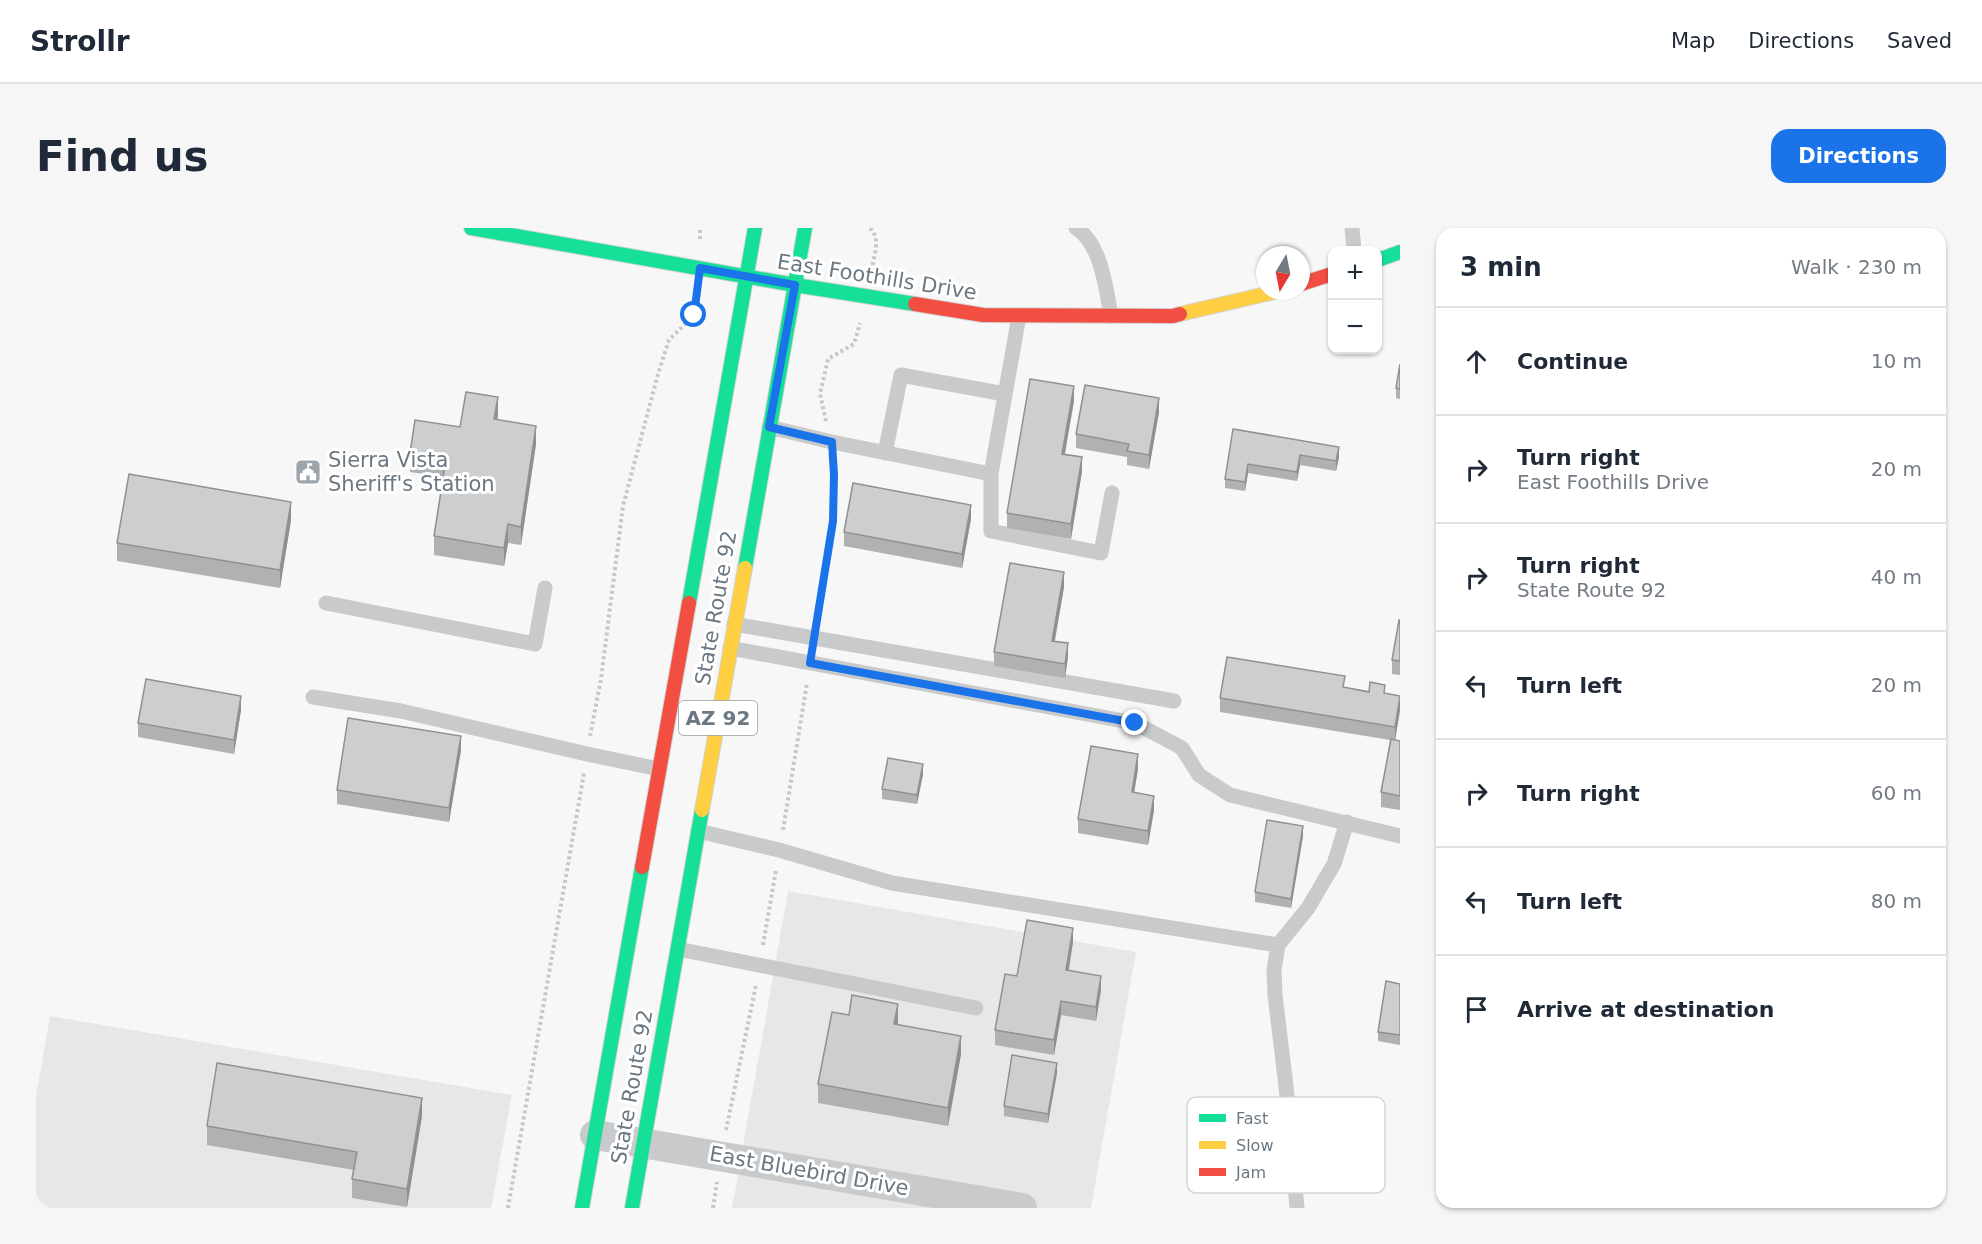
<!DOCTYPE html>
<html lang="en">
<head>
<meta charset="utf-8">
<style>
  body { margin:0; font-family:"DejaVu Sans",sans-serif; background:#f6f6f7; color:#1f2937 }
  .controls { position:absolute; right:18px; top:18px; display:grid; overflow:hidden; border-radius:12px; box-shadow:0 2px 4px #0004 }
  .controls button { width:54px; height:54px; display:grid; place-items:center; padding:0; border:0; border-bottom:2px solid #e0e1e3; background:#fff; color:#1f2937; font:30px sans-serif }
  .compass { position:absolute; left:1220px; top:18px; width:54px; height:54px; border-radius:50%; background:#fff; box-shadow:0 2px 4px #0004; rotate:190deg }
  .stop { position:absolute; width:18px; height:18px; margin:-14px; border:4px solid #1a73e8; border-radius:50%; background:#fff }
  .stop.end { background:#1a73e8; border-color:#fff; box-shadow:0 2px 6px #0008 }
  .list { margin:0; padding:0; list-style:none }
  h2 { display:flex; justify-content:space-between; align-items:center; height:78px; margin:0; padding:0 24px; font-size:26px }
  h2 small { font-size:20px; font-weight:400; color:#747a83 }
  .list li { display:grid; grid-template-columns:39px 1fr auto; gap:18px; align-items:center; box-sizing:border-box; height:108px; padding:0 24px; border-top:2px solid #e0e1e3 }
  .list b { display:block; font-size:22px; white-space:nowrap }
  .list p { margin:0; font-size:20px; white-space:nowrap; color:#747a83 }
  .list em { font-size:20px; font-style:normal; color:#747a83 }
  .icon { flex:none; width:33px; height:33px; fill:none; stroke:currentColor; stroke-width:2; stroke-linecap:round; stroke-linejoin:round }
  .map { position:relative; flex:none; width:1364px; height:980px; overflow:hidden; border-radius:18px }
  header { display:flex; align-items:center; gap:36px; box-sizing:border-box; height:84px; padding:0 30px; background:#fff; border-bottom:2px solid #e0e1e3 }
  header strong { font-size:28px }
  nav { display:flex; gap:33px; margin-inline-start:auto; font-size:21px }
  .intro { display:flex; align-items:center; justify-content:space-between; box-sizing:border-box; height:144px; padding:0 36px }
  h1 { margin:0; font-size:42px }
  .button { padding:15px 27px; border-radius:18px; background:#1a73e8; color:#fff; font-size:21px; font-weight:700 }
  main { display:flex; gap:36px; padding:0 36px }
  aside { flex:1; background:#fff; border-radius:18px; box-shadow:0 2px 4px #0004 }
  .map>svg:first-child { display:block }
</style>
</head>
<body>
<header>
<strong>Strollr</strong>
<nav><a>Map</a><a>Directions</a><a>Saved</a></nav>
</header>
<div class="intro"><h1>Find us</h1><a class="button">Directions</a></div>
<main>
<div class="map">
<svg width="1364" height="980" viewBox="0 0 1364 980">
  <rect width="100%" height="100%" fill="#f7f7f7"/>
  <path fill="#e6e7e8" d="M752 663 1100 724 1055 980H696Z
    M14 788 476 867 455 980H0V868Z"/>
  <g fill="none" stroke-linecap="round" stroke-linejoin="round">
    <defs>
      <path id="fast" d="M435 0 759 57 879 76
        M1342 32 1364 24
        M709 340 769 0
        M653 375 719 0
        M546 980 606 639
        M596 980 666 582"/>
      <path id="slow" d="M1144 86 1243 63
        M666 582 709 340"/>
      <path id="jam" d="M1265 56 1296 46
        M879 76 947 87 1137 88 1144 86
        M606 639 653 375"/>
    </defs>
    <use href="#fast" stroke="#d3d4d4" stroke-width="16"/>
    <use href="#slow" stroke="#d3d4d4" stroke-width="16"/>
    <use href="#jam" stroke="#d3d4d4" stroke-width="16"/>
    <path stroke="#c7c7c8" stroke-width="4" stroke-dasharray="3 3" stroke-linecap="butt" d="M834 0C845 11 838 26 836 41
      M664 11V0
      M790 193 784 166 792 131 818 116 824 95
      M781 392 797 293V235
      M554 508 565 451 587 278 622 146 633 112 658 87 660 70
      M747 602 771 455
      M727 717 740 642
      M690 902 720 757
      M472 980 548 545
      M677 980 681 954"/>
    <path stroke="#c8cacb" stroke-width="15" d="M1040 0C1065 15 1070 60 1075 88
      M1316 0 1318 22
      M733 199 796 214 955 246 983 88
      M849 225 865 147 969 166
      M955 246V303L1065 325 1076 265
      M290 375 499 416 509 360
      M698 396 1138 473
      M694 420 1099 495 1146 520 1163 547 1194 567 1364 608
      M277 469 365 483 551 526 623 541
      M662 603 743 622 856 655 1242 717
      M642 721 940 780
      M1261 980 1250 858 1239 767 1238 742 1242 717 1272 680 1298 636 1311 594"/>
    <path stroke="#c8cacb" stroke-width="30" d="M559 907 986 980"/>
    <use href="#fast" stroke="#16e098" stroke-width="14"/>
    <use href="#slow" stroke="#ffcf43" stroke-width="14"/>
    <use href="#jam" stroke="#f24e42" stroke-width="14"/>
  </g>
  <path fill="#b0b1b2" d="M1364 136V171L1360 170V160Z
    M1038 173 1029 226 1046 243 1035 311 971 300V285Z
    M1123 184 1113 241 1091 237V229L1040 220V206Z
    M462 188 461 191 500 216 485 317 472 315 468 338 398 327V308L407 249 374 244V225L424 199Z
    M1197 201 1303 229 1300 243 1264 237 1261 253 1212 245 1209 263 1189 260V251Z
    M935 291 926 340 808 318V304Z
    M255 292 244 360 81 333V315Z
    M1028 359 1019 413 1032 429 1029 450 958 438V424Z
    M1364 392V447L1356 446V432Z
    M1309 459 1364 468 1359 512 1364 513V582L1345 579V564L1354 512 1184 484V470Z
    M205 482 198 526 102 509V495Z
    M425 522 413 594 301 576V562Z
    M1102 541 1098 564 1118 582 1112 617 1042 605V591Z
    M887 546 881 576 846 571V561Z
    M1267 608 1255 680 1219 674V664Z
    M1037 714 1033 742 1065 762 1060 793 1025 787 1018 827 959 817V802L981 748Z
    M1364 756V817L1342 813V804Z
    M862 794V796L925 826 912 898 782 875V856Z
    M1021 845 1012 895 968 888V878Z
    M386 888 371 979 316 970V951L318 942 171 917V898Z"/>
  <path fill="#909091" d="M1038 158V173L1026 240V226Z
    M462 169V188L458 209V191Z
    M1123 170V184L1113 241V227Z
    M500 198V216L485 317V299Z
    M1303 219V229L1300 243V233Z
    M1264 227V237L1261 253V244Z
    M1046 229V243L1035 311V296Z
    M1212 236V245L1209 263V254Z
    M255 274V292L244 360V342Z
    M935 277V291L926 340V326Z
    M472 296V315L468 338V320Z
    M1028 344V359L1016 427V413Z
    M1032 415V429L1029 450V436Z
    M205 468V482L198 526V512Z
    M1364 469V483L1359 513V499Z
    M425 508V522L413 594V580Z
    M1102 526V541L1096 578V564Z
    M887 536V546L881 576V567Z
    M1118 568V582L1112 617V603Z
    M1267 598V608L1255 680V671Z
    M1037 700V714L1030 756V742Z
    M1065 748V762L1060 793V779Z
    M1025 773V787L1018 827V812Z
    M862 776V794L858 814V796Z
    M925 808V826L912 898V880Z
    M1021 835V845L1012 895V886Z
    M386 870V888L371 979V961Z"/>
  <path fill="#cdcecf" stroke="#909091" stroke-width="1.5" d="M1364 136V161L1360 160Z
    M994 151 1038 158 1026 226 1046 229 1035 296 971 285Z
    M1049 157 1123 170 1113 227 1091 223 1093 216 1040 206Z
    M430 164 462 169 458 191 500 198 485 299 472 296 468 320 398 308 410 231 374 225 379 192 424 199Z
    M1197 201 1303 219 1300 233 1264 227 1261 244 1212 236 1209 254 1189 251Z
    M93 246 255 274 244 342 81 315Z
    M817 255 935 277 926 326 808 304Z
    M974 335 1028 344 1016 413 1032 415 1029 436 958 424Z
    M1363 392H1364V433L1356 432Z
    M1191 429 1309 448 1307 459 1333 464 1334 454 1349 457 1348 465 1364 468 1359 499 1184 470Z
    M110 451 205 468 198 512 102 495Z
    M312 490 425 508 413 580 301 562Z
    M1355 511 1364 513V568L1345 564Z
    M1055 518 1102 526 1096 564 1118 568 1112 603 1042 591Z
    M852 530 887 536 881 567 846 561Z
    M1231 592 1267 598 1255 671 1219 664Z
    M991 692 1037 700 1030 742 1065 748 1060 779 1025 773 1018 812 959 802 969 746 981 748Z
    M1350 753 1364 756V807L1342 804Z
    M816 767 862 776 858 796 925 808 912 880 782 856 796 784 813 787Z
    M976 827 1021 835 1012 886 968 878Z
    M181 835 386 870 371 961 316 951 321 924 171 898Z"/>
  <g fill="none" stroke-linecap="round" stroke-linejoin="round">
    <path stroke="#1a73e8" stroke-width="8" d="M658 87 664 40 759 57 733 199 796 214 798 247 797 293 774 435 1099 495"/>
  </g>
  <defs>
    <symbol id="civic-square" viewBox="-11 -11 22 22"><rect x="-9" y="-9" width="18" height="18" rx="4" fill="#9ca4ac" stroke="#fff"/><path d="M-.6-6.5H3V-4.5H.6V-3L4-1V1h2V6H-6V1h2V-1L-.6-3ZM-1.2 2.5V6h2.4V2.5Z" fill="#fff"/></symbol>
  </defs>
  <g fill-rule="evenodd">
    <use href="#civic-square" x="257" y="229" width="30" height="30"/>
  </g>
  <g text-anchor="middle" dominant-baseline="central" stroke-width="6" stroke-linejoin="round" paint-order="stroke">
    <rect fill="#fff" stroke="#97a0a8" stroke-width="1.5" x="643" y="473" width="78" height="34" rx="4.5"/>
    <g font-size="20" font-weight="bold" fill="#6b7883">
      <text x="682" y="490">AZ 92</text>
    </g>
    <g font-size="21" fill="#6b7883" stroke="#fff">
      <text transform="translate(841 49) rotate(9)">East Foothills Drive</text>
      <text transform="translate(680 380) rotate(-80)">State Route 92</text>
      <text transform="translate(596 859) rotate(-80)">State Route 92</text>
      <text transform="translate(773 943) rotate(10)">East Bluebird Drive</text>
    </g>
    <g font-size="21" fill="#6b7883" stroke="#fff" text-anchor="start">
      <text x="292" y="232">Sierra Vista<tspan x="292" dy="24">Sheriff's Station</tspan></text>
    </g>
  </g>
  <rect x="1151" y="869" width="198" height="96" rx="9" fill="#fff" stroke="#d3d6da" stroke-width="1.5"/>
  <rect x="1163" y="886" width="27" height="8" fill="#16e098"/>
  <rect x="1163" y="913" width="27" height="8" fill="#ffcf43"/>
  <rect x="1163" y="940" width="27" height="8" fill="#f24e42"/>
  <g font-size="16" fill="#6b7883">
    <text x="1200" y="896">Fast</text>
    <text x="1200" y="923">Slow</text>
    <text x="1200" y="950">Jam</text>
  </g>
</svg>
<div class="controls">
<button>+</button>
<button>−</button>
</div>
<svg class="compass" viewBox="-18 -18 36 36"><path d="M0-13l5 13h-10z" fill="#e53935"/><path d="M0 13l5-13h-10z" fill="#747a83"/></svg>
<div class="stop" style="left:658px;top:87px"></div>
<div class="stop end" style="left:1099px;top:495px"></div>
</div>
<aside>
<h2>3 min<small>Walk · 230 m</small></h2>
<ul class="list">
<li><svg class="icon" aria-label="ahead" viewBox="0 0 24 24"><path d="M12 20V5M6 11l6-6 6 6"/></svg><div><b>Continue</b></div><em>10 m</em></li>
<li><svg class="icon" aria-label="right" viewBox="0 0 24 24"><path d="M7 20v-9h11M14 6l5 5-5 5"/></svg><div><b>Turn right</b><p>East Foothills Drive</p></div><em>20 m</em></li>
<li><svg class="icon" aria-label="right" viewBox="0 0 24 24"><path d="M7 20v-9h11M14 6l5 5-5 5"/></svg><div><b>Turn right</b><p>State Route 92</p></div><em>40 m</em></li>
<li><svg class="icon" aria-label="left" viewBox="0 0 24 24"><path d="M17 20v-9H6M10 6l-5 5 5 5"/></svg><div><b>Turn left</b></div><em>20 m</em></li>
<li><svg class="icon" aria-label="right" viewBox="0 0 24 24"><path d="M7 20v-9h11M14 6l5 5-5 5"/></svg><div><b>Turn right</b></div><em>60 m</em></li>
<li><svg class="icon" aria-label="left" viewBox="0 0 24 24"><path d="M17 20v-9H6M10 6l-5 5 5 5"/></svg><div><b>Turn left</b></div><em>80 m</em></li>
<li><svg class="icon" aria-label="arrive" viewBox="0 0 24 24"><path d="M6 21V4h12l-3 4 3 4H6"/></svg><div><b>Arrive at destination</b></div></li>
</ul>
</aside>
</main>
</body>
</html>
